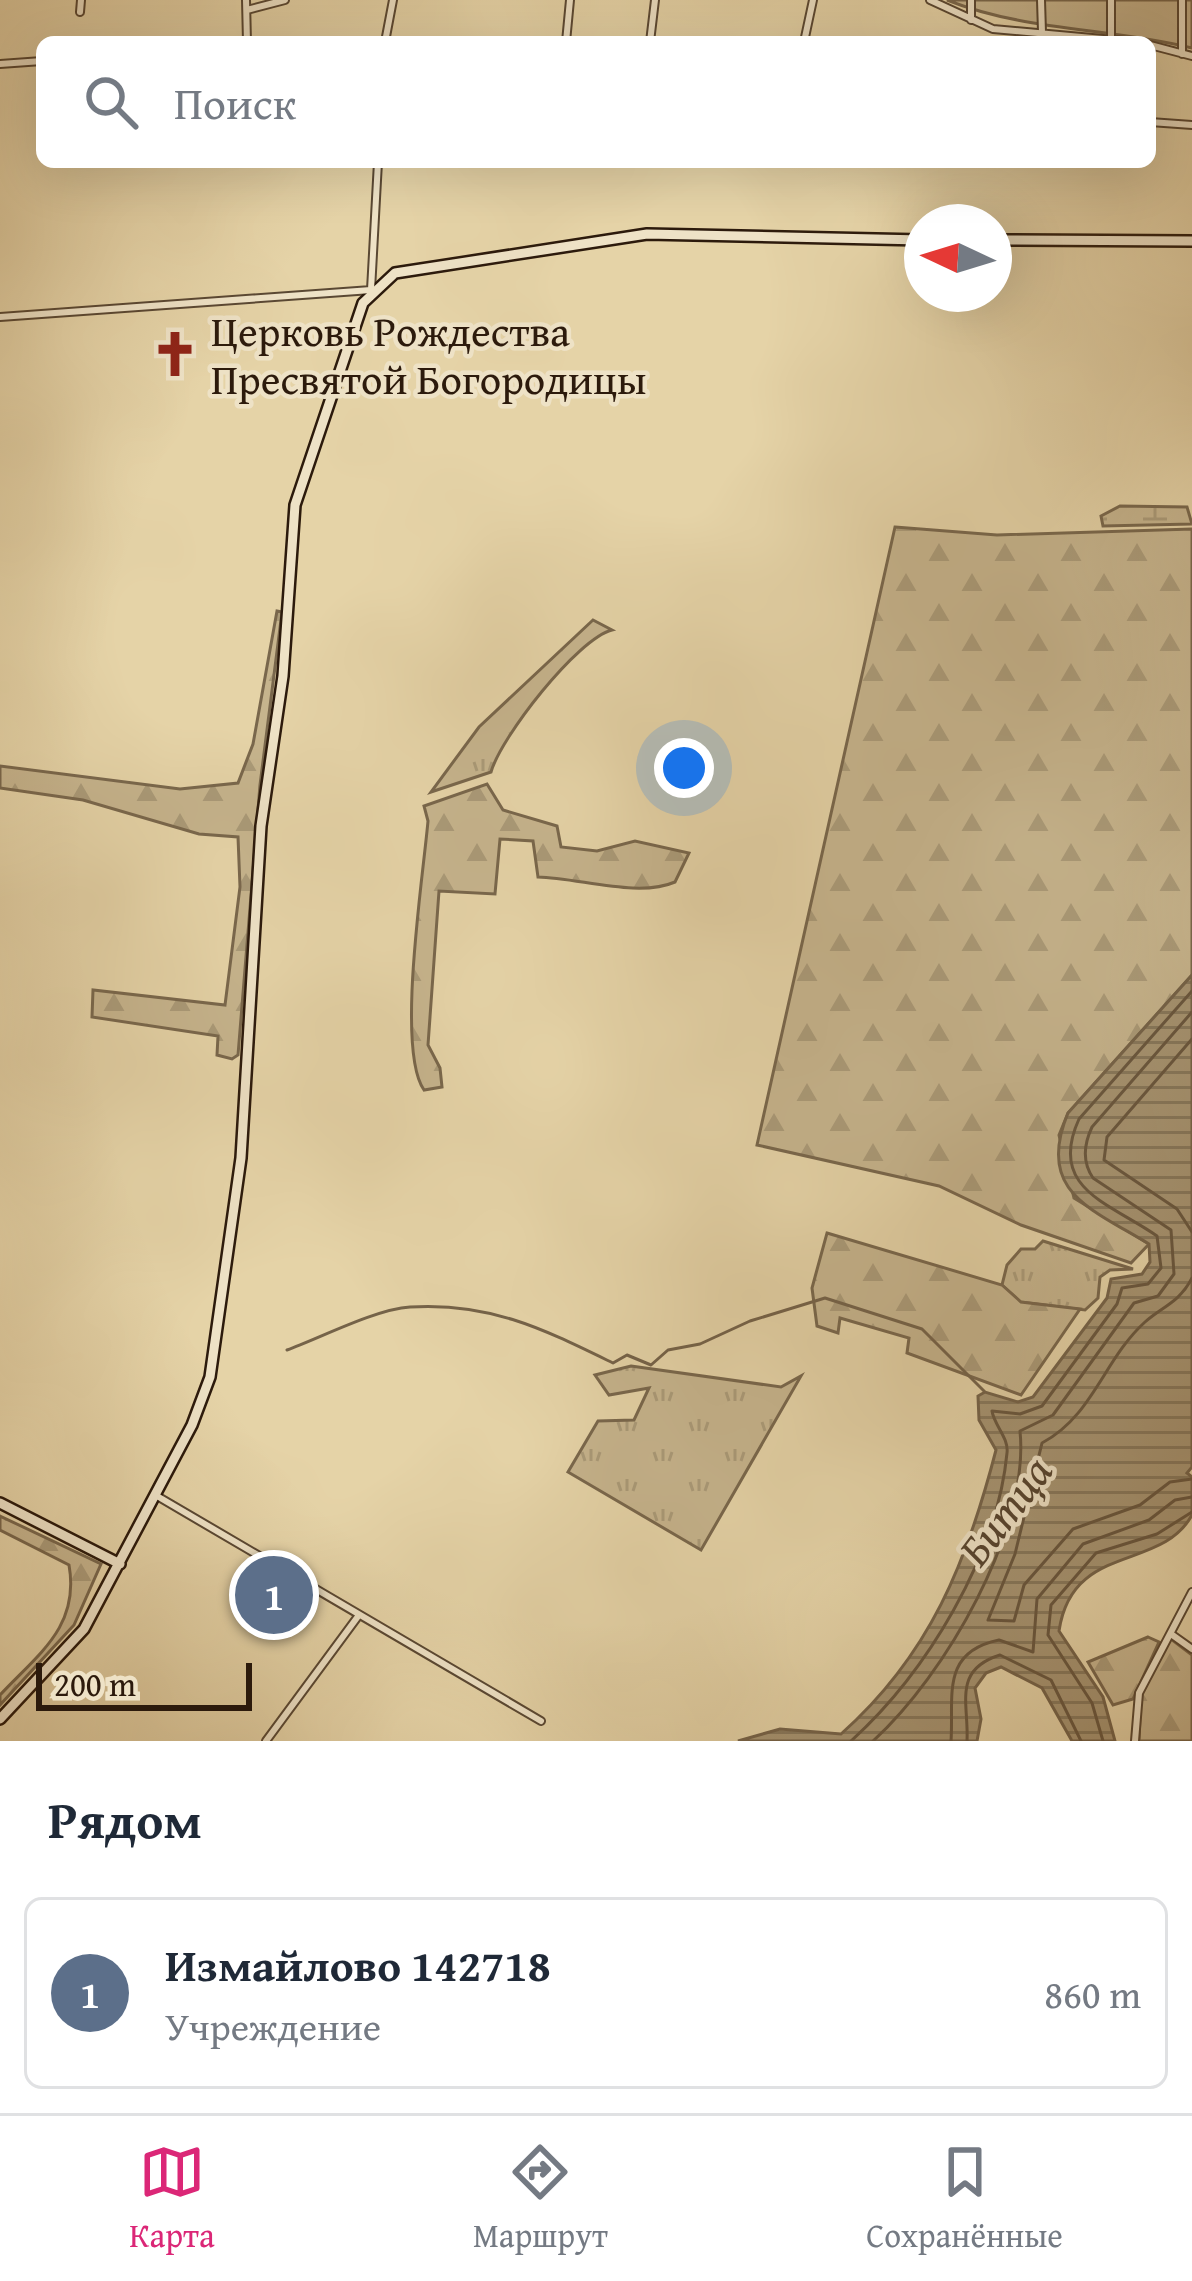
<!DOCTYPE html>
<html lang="ru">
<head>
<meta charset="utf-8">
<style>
  body { margin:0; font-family:"Gentium Book Plus",serif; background:#f6f6f7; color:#1f2937 }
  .compass { position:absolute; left:904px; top:204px; width:108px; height:108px; border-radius:50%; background:#fff; box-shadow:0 12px 48px #0002; rotate:274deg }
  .scale { position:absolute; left:36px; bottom:30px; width:216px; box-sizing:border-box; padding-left:12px; border:6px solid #2c1a0c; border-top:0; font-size:33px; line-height:42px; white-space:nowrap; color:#2c1a0c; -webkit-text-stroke:9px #eee2c6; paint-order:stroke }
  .you { position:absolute; left:684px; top:768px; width:42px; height:42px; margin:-30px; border:9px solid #fff; border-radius:50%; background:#1a73e8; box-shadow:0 0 0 18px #1a73e833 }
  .badge { display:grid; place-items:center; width:78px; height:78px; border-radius:50%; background:#db2777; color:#fff; font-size:39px; font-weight:700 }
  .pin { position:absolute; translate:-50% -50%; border:6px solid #fff; box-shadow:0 3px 12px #0006 }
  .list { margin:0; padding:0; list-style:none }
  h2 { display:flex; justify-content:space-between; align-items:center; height:156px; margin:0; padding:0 48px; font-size:51px }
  h2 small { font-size:39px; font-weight:400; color:#747a83 }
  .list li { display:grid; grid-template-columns:78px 1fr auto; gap:36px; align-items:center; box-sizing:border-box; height:192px; margin:0 24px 24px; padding:0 24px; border:3px solid #e0e1e3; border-radius:18px }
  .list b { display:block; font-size:45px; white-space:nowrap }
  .list p { margin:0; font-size:39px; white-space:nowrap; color:#747a83 }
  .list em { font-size:39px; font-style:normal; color:#747a83 }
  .icon { flex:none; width:66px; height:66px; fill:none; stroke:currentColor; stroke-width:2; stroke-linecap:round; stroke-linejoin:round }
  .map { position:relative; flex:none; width:1192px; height:1741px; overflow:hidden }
  .search { position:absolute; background:#fff; box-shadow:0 12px 48px #0002; left:36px; right:36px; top:36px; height:132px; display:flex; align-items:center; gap:30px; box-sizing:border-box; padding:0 42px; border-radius:18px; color:#747a83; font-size:45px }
  .sheet { height:372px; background:#fff }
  nav { display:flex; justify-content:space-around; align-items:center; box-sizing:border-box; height:168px; border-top:3px solid #e0e1e3; background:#fff; font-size:33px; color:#747a83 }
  nav a { display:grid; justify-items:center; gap:6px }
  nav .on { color:#db2777 }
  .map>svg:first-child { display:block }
</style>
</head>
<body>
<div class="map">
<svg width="1192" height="1741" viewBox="0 0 1192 1741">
  <defs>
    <pattern id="grass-tufts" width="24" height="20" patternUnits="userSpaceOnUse" patternTransform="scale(3)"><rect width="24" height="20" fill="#c6b48d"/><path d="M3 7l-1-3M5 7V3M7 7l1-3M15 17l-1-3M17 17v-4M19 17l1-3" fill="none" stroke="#aa9a78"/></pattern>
    <pattern id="forest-firs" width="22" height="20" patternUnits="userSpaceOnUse" patternTransform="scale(3)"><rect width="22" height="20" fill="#c6b48d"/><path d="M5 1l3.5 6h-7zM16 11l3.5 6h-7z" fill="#aa9a78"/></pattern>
    <pattern id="wetland-marsh" width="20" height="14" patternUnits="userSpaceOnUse" patternTransform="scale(3)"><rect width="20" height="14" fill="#c6b48d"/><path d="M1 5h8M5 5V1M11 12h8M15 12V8" fill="none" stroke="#aa9a78"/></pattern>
    <pattern id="water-rules" width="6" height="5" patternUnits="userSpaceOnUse" patternTransform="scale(3)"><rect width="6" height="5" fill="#a69472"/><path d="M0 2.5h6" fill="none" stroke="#87785c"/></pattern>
  </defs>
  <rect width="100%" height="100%" fill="#e5d3a7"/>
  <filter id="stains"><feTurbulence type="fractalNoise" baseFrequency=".00167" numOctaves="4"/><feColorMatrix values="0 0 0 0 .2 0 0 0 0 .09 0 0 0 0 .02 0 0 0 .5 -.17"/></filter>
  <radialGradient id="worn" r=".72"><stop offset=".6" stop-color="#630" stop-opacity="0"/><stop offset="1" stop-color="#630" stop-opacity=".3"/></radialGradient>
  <path fill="url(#grass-tufts)" stroke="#79674c" stroke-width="3" d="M593 620 612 630C577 639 501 737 491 772L431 792 479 727Z
    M1043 1241 1133 1269 1110 1270 1100 1277 1098 1298 1085 1310 1020 1302 1002 1285 1007 1265 1021 1249H1035Z
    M631 1366 781 1387 801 1376 701 1550 568 1472 598 1421 634 1420 649 1388 609 1395 595 1375Z"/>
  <path fill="url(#forest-firs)" stroke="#79674c" stroke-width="3" d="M895 527 997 535 1192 529V975L1068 1113 1059 1135 1074 1198 1149 1244 1131 1263 1021 1225 939 1186 757 1145Z
    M277 611 282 612 260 785 238 1055 232 1059 217 1055 218 1036 92 1017 93 990 225 1005 240 887 238 837 199 834 83 800 0 788V766L180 789 238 783 253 744Z
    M487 784 503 810 557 826 561 847 597 851 635 841 689 853 675 882C638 898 580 878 538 877L533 841 500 839 495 894 439 891 428 1045 440 1068 442 1087 424 1090C396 1050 423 878 428 821L424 806Z
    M827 1233 1002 1285 1021 1302 1080 1309 1021 1395 907 1353 909 1338 840 1318 838 1333 817 1326 812 1288Z
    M0 1516 101 1564 74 1625 0 1705V1695C38 1654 80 1627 69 1565L0 1530Z
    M1167 1636 1192 1655V1741H1139L1141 1689Z
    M1148 1637 1159 1642 1133 1699 1113 1705 1088 1662Z"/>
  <path fill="url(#wetland-marsh)" stroke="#79674c" stroke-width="3" d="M1120 506 1187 507 1192 524 1103 526 1101 516Z"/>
  <path fill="#c6b48d" stroke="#79674c" stroke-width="3" d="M947 0H1192V48C1111 28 1024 31 947 0Z"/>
  <path fill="url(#water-rules)" stroke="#756349" stroke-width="3" d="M1192 975V1467L1187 1473 1192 1477V1515C1161 1572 1072 1542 1059 1631L1103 1697 1115 1741H1072L1042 1688 1001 1667 986 1673 975 1688 981 1719 977 1741H738L780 1729 841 1734C930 1655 967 1562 996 1450L979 1420 978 1396 985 1392 1018 1402 1033 1397 1107 1298 1111 1279 1142 1274 1150 1262 1149 1244C1092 1209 1035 1192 1068 1113Z"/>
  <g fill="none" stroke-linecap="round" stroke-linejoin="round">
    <path stroke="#69573f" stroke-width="3" d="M1192 1039 1107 1137 1104 1160 1177 1209 1192 1232
      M1192 1278C1179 1303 1163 1306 1145 1322 1104 1359 1093 1416 1042 1443L1015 1554 988 1620 1014 1621 1024 1585 1073 1529 1140 1505 1170 1482 1192 1479
      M851 1741C926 1673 997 1557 1007 1453 1009 1438 994 1425 992 1411L1020 1414 1042 1406 1117 1304 1122 1288 1148 1284 1161 1268 1157 1236C1110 1203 1047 1189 1079 1119L1192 991
      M873 1741C945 1676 1030 1529 1020 1431L1053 1415 1134 1303 1158 1296 1174 1274 1171 1230 1093 1178C1082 1162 1084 1144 1092 1127L1192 1012
      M951 1741C954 1697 940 1652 999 1640L1033 1652 1037 1599 1083 1544 1149 1520 1175 1500 1192 1497
      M967 1741C969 1704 952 1670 1000 1655L1051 1680 1081 1741
      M1103 1741 1092 1703 1048 1635 1051 1605 1096 1553 1157 1534 1192 1512"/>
    <path stroke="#756349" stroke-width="3" d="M287 1350C320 1338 376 1309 410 1307 490 1302 543 1329 613 1363L627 1355 651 1365 668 1350 700 1344 750 1321 825 1298 922 1329 984 1391"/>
    <defs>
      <path id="street" d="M246 0 247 42
        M930 0 993 29 1136 42
        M971 0V20
        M1041 0 1042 32
        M1111 0V38
        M247 10 285 0
        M80 12 81 0
        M359 42H395
        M385 42 393 0
        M566 42 570 0
        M650 42 655 0
        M804 42 813 0
        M1150 45 1192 56
        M1182 54V0
        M0 64 42 61
        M1150 122 1192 125
        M0 317 371 290 378 162
        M157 1496 541 1721
        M1171 1634 1192 1649
        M266 1741 359 1615
        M1135 1741 1139 1693 1192 1592"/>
      <path id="secondary" d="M994 240 1192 241
        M0 1503 120 1564
        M0 1719 84 1629 192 1425 210 1377 241 1158 261 826 283 676 295 505 363 303 395 273 647 234 922 240"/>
    </defs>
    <use href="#street" stroke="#5a4833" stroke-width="10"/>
    <use href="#secondary" stroke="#2c1a0c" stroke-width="14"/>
    <use href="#street" stroke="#eee2c6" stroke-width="6"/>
    <use href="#secondary" stroke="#eee2c6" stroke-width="9"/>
  </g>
  <defs>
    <symbol id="church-bare" viewBox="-9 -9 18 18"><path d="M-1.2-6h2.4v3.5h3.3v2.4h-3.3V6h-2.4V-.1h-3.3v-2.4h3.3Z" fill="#8f2418" stroke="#eee2c6" stroke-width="2.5" paint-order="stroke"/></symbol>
  </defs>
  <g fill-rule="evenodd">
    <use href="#church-bare" x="142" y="321" width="66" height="66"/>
  </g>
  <g text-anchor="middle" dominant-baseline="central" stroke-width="9" stroke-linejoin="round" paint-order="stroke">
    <g font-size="42" fill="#2c1a0c" stroke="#eee2c6" text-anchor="start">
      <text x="211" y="330">Церковь Рождества<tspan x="211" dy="48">Пресвятой Богородицы</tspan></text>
    </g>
    <g font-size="45" font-style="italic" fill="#574530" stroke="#eee2c6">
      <text transform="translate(1004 1510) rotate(-53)">Битца</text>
    </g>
  </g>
  <rect width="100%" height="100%" filter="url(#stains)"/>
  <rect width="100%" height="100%" fill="url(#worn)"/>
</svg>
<svg class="compass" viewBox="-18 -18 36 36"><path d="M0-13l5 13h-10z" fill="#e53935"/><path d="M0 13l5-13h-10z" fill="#747a83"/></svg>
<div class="scale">200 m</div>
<div class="you"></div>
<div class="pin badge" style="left:274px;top:1595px;background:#5c6f8a">1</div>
<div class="search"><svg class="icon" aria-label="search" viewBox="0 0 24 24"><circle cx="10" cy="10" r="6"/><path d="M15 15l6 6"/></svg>Поиск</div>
</div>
<section class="sheet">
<h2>Рядом<small></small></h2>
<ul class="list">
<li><span class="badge" style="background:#5c6f8a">1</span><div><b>Измайлово 142718</b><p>Учреждение</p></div><em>860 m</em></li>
</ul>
</section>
<nav>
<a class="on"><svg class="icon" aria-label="map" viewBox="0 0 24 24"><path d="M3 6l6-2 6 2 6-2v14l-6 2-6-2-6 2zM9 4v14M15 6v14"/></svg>Карта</a>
<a><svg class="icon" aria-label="directions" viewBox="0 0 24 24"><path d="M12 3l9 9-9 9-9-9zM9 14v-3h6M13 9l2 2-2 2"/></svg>Маршрут</a>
<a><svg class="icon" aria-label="saved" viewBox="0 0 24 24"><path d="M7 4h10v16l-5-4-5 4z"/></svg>Сохранённые</a>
</nav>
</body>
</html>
